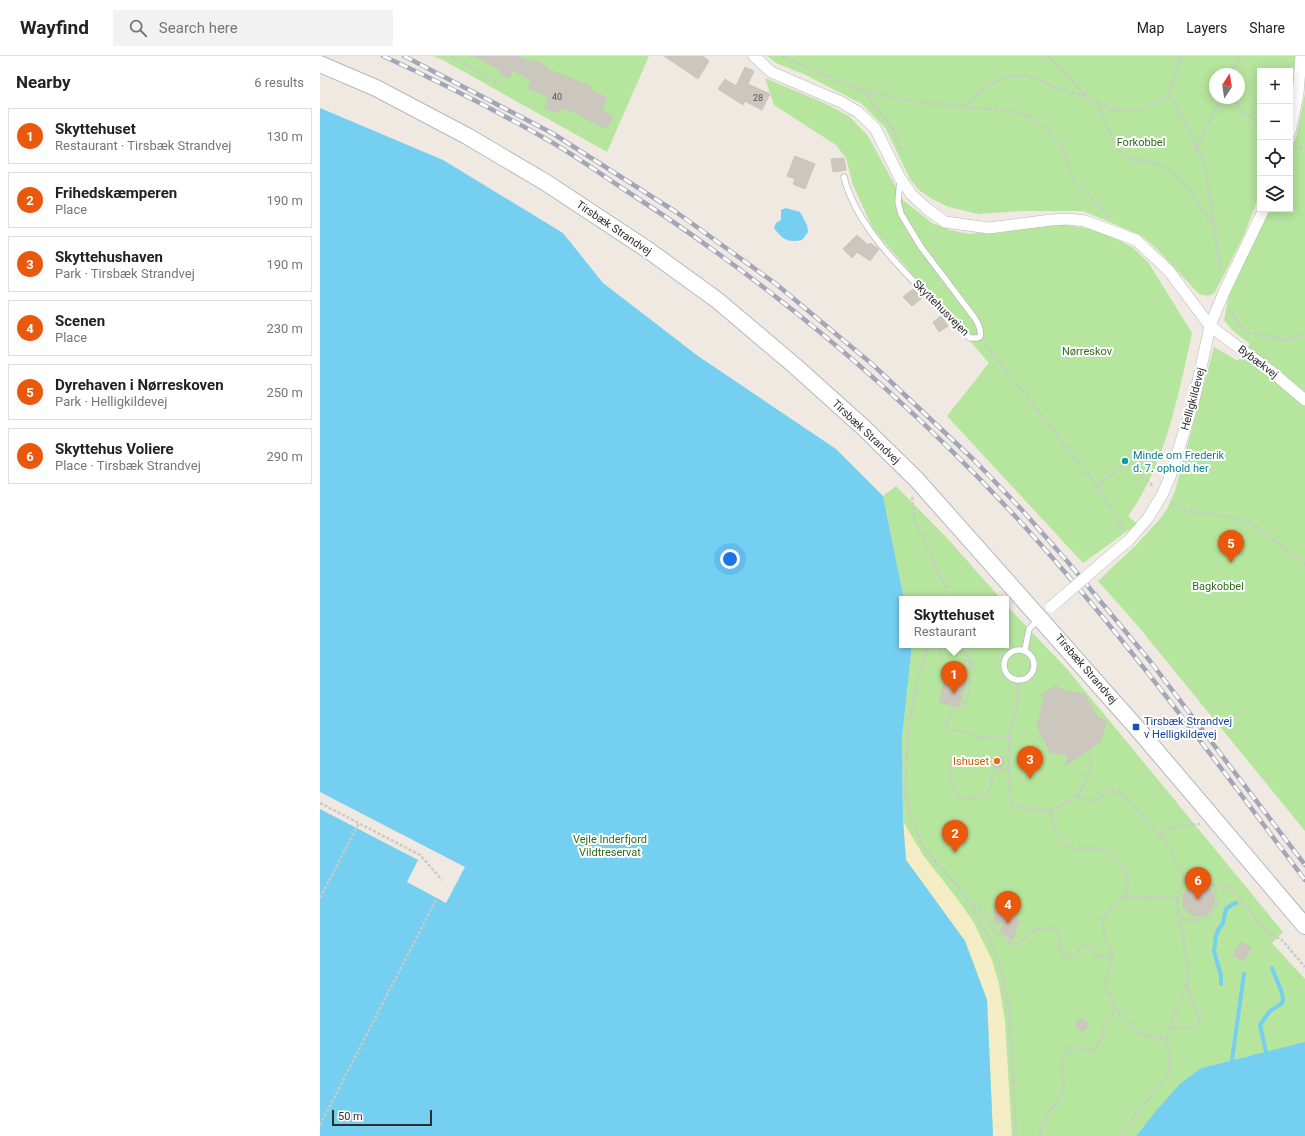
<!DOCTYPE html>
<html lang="en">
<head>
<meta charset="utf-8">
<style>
  body { margin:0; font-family:Roboto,sans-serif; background:#f2f2f2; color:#222 }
  .controls { position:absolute; right:12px; top:12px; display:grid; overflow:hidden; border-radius:0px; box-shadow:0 2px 10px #0003 }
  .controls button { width:36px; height:36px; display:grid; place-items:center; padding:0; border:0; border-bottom:1px solid #e0e0e0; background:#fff; color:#222; font:20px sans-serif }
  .compass { position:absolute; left:889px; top:12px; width:36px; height:36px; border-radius:50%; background:#fff; box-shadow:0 2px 10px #0003; rotate:12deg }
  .scale { position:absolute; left:12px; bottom:10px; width:100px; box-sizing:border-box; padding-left:4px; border:2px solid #2e2e2e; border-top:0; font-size:11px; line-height:14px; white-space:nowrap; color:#2e2e2e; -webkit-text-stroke:3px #fff; paint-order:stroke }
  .you { position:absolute; left:410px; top:503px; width:14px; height:14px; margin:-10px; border:3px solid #fff; border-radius:50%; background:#1a73e8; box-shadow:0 0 0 6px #1a73e833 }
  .badge { display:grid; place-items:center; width:26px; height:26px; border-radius:50%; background:#ea580c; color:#fff; font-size:13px; font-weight:700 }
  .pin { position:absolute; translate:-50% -33px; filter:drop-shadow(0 1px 2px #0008) }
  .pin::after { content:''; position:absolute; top:21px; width:14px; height:12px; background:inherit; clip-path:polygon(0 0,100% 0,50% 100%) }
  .popup { position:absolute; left:579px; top:540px; width:110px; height:52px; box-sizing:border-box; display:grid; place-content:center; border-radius:0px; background:#fff; filter:drop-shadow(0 1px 3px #0005); font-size:13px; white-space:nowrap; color:#767676 }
  .popup b { font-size:15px; color:#222 }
  .popup::after { content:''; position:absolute; left:50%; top:100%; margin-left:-8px; border:8px solid transparent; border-top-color:#fff }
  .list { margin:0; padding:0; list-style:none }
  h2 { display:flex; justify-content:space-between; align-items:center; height:52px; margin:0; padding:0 16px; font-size:17px }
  h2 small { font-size:13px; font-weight:400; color:#767676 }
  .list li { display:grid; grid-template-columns:26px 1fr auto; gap:12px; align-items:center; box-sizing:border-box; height:56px; margin:0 8px 8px; padding:0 8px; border:1px solid #e0e0e0; border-radius:0px }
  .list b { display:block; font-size:15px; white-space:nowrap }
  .list p { margin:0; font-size:13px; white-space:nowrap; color:#767676 }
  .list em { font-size:13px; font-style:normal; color:#767676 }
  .icon { flex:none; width:22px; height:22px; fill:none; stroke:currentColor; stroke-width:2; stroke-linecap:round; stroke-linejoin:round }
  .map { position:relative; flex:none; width:985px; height:1080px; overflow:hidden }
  header { display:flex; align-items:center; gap:24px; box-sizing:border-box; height:56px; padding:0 20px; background:#fff; border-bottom:1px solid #e0e0e0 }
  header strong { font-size:19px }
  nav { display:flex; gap:22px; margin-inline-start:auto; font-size:14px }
  .search { width:280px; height:36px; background:#f2f2f2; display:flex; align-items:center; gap:10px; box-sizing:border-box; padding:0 14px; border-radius:0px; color:#767676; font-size:15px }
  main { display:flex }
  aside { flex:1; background:#fff }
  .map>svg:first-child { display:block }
</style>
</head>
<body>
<header>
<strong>Wayfind</strong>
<div class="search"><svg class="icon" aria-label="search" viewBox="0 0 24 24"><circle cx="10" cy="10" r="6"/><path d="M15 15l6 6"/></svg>Search here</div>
<nav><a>Map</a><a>Layers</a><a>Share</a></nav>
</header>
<main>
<aside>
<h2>Nearby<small>6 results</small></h2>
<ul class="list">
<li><span class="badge">1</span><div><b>Skyttehuset</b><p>Restaurant · Tirsbæk Strandvej</p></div><em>130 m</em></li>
<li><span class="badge">2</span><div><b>Frihedskæmperen</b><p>Place</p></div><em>190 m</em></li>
<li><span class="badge">3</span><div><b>Skyttehushaven</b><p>Park · Tirsbæk Strandvej</p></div><em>190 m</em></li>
<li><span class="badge">4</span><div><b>Scenen</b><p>Place</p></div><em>230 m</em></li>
<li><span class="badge">5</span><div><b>Dyrehaven i Nørreskoven</b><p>Park · Helligkildevej</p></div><em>250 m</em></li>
<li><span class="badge">6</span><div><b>Skyttehus Voliere</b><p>Place · Tirsbæk Strandvej</p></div><em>290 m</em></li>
</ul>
</aside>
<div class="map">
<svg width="985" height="1080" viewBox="0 0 985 1080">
  <rect width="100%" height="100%" fill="#efe9e1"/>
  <path fill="#b6e59e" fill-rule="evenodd" d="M113 0H329L287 96 123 4Z
    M447 0H975V5L970 35V15H940V137L924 179 895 236C889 241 886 240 879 238L834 190 820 179 763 155H702L658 158 629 151 612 143 599 134 590 123 566 73 542 48 486 19 456 7ZM895 18H919V42H895Z
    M445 22 502 46 529 60 548 80 583 144 612 167 630 174 649 178 717 170 745 169 779 174 812 191 828 206 872 277C859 337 845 410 808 460L817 468 763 507 627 360 669 307 553 173 533 129 526 102 516 89 454 49Z
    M985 37V775L817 569 778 525 815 490 841 462 848 451 855 435 894 291 918 305 930 288 912 274 904 264 910 234 945 153H970V95L977 78Z
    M0 60 583 754 582 682 592 589H686V549L747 613 963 876 952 887 985 923V1080L835 1056 816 1080H0ZM932 999 869 1021 881 1012Z
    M576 430 627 482 681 543H584L563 440Z"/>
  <path fill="#f3ecc5" d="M583 765 603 799 639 845 654 867 672 904 679 928 685 965 692 1080H673L667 944 645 885 586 804Z"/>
  <path fill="#75cff0" d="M0 52 123 104 243 177 283 227 378 300 516 393 563 440 584 543H582V589H592L582 682 583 765 586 804 645 885 667 944 673 1080H0Z
    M466 152 480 156 487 169 488 176 482 184C468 187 462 183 454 172L456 167 461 164V154Z
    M985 986V1080H816L835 1056 860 1028 881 1012Z"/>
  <path fill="#efe9e1" d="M0 736 145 811 126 847 87 826 98 804 0 753Z"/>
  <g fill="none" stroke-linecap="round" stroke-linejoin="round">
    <path stroke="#75cff0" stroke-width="4" d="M901 928V920L894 895 896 880 898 874 903 867 906 853 913 848 916 847
      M946 996 940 969 950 955 961 948 963 944 962 937 952 912
      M912 1004 924 918"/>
  </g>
  <path fill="#cbc7bf" stroke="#cbc5ba" d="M154 0H198L211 7 213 4 226 10 225 12 272 31 270 34 287 42 282 54 293 61 286 72 266 63V61L243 52 242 54 240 53 239 57 225 52 229 41 208 32 211 24 193 14 189 22 179 17 180 14Z
    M344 0H383L389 5 378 23Z
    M425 11 434 15 428 28 450 38 442 54 425 45 423 49 398 33 405 23 416 30Z
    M475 100 495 108 485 133 473 128 475 123 467 120Z
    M524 102 526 114 513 116 511 103Z
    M537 179 548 189 550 187 559 193 550 205 537 196 532 202 523 193Z
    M593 233 602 242 592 250 583 241Z
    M621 260 628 270 619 276 613 266Z
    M628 613 648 618 639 651 619 646Z
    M737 629 738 633 765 639 778 662 783 663 786 666 781 685 745 710 748 699 730 696 717 670 724 643 721 639Z
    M672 706a6 6 0 1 1 12 0a6 6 0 1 1-12 0Z
    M885 828 894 838V850L885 860H873L863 851V838L872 829Z
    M674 851 681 852 688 855 689 853 693 859 701 867H696L697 871 693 884 680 875 684 867H675Z
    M921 886 931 892 923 905 913 899Z
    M756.5 969a5.5 5.5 0 1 1 11 0a5.5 5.5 0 1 1-11 0Z"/>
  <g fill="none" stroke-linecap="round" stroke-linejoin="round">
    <defs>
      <path id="lane" d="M524 121C535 167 578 210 611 243 624 256 637 269 650 282H657L660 281C662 274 658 267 654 261L601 191 581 158 578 146 580 124
        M684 609a15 15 0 1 1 30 0a15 15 0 1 1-30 0Z
        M705 594 709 573 719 563"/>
      <path id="street" d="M434 0 451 16 521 46 538 56 555 72 580 122 592 139 606 152 625 166 669 172 731 164 748 163 765 165 816 184 849 215 890 270 952 316 985 344
        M970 76 978 38 981 0
        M791 499 809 484 828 462 842 439 850 421 874 344 890 270 904 236 944 153"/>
      <path id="secondary" d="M0 8 56 32 147 80 225 126 328 194 397 244 475 310 544 372 597 424 816 671 985 870"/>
    </defs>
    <use href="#lane" stroke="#b4b7c1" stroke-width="7"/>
    <use href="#street" stroke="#b4b7c1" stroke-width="12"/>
    <use href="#secondary" stroke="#b4b7c1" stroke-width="18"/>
    <path stroke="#c9c9c9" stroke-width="2.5" stroke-dasharray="3 2" stroke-linecap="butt" d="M131 0 180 29
      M463 0C488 12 515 25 541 33 589 48 639 50 689 55L700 57 713 63 724 72 741 89 755 127 788 158 789 163
      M727 0 768 41 794 54 821 55 849 38
      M860 0 859 9 849 38 872 80 886 113 901 216
      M911 18 920 0
      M541 33 572 71 581 94
      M913 42 923 58 931 60 940 68
      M776 45C782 57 794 89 802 97 811 106 826 104 837 108 864 118 879 149 894 171
      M645 50C663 31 686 13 714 22 721 24 727 28 734 31 744 34 755 37 766 40
      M877 91 901 42
      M970 91 985 92
      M909 254 925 276 966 284 985 278
      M665 288 777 430 803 473
      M777 430 807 406 834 431
      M592 441 595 465 625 530 627 537V543
      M851 446 864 454 911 461 937 471 985 508
      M609 589 599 617 589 669 587 689 586 742 591 763 603 790 611 800 641 834 649 846 671 886 680 909 689 953 696 1080
      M614 589 622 592 639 594 647 598 652 607 648 641 643 649 633 655 627 665 626 669 628 672 631 674 644 675 659 682 672 680H690
      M620 591 621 602
      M644 604 652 607
      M698 624C698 632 698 641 697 649 695 659 692 669 690 679 688 693 687 739 694 750L704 753 730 754 736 752 757 740 762 733 770 712 771 692
      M633 693 629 721 638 740 646 743C661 740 674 738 671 719L674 715 689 713
      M757 740C762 742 770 746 776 744 786 741 784 729 798 735L818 755 848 789 852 796 865 824
      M0 747 100 799 122 824
      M730 754C733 765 736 780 744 787 761 802 790 778 804 814 817 846 787 845 783 865 781 878 790 889 792 900 794 911 785 919 786 930 786 935 790 939 792 944 793 947 794 952 795 955 806 959 805 965 813 972 821 979 835 982 846 983
      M839 778 855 771 880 768
      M894 829 910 831 946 875 962 884 985 911
      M804 841 857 842
      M0 842 39 767
      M650 847 664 856 676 876 691 888C700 890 703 882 709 878 717 873 732 869 739 876L740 896 745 902C754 902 761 888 767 890 769 891 771 894 772 895 779 902 783 903 792 900
      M850 971 866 973 876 971 879 968 880 963 869 938 867 927
      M0 1069 117 842
      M721 1080C719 1059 737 1053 742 1036 747 1024 734 998 753 991L771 995C782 991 780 980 784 971 787 966 791 960 795 955
      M799 1080 846 1021 850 1013V1005L846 983 867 926 869 913 859 863 857 842 862 829 865 824C876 821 884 824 894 829L897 849 889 860 878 864 859 863"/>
    <use href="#lane" stroke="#fff" stroke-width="5.5"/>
    <use href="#street" stroke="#fff" stroke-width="11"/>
    <use href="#secondary" stroke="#fff" stroke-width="16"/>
    <defs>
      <path id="rail" d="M63 0C118 25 173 53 226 83 253 98 279 117 305 134 448 226 579 335 695 460 800 574 892 700 985 824
        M84 0 232 77 356 156 456 228 552 308 654 404 702 454 747 505 830 605 985 809"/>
    </defs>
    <use href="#rail" stroke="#a3a6b8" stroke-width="4.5"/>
    <use href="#rail" stroke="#fff" stroke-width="3" stroke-dasharray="9" stroke-linecap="butt"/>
    <defs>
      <path id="street-bridge" d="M731 551 791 499"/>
    </defs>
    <use href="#street-bridge" stroke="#b4b7c1" stroke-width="12" stroke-linecap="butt"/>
    <use href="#street-bridge" stroke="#fff" stroke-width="11"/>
  </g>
  <circle fill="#0f9aa8" stroke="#fff" stroke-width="1.5" cx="805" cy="405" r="4"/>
  <rect fill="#1a4fb4" stroke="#fff" stroke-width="1.5" x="812" y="667" width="8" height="8" rx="2"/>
  <circle fill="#e8710a" stroke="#fff" stroke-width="1.5" cx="677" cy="705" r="4"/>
  <g text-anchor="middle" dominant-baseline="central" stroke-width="4" stroke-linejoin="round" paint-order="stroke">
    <g font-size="9" fill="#555452">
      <text x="237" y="41">40</text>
      <text x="438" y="42">28</text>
    </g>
    <g font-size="11" fill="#2c6e1b" stroke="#fff">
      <text x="821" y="86">Forkobbel</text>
      <text x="767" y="295">Nørreskov</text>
      <text x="898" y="530">Bagkobbel</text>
      <text x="290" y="783">Vejle Inderfjord<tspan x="290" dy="13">Vildtreservat</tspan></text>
    </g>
    <g font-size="11" fill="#2e2e2e" stroke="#fff">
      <text transform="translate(294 172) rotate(34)">Tirsbæk Strandvej</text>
      <text transform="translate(621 252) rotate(45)">Skyttehusvejen</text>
      <text transform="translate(938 306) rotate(37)">Bybækvej</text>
      <text transform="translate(873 343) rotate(-75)">Helligkildevej</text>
      <text transform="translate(546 376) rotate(43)">Tirsbæk Strandvej</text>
      <text transform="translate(766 613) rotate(49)">Tirsbæk Strandvej</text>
    </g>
    <g font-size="11" fill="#0d838f" stroke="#fff" text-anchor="start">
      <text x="813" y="399">Minde om Frederik<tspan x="813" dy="13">d. 7. ophold her</tspan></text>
    </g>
    <g font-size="11" fill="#164399" stroke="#fff" text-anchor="start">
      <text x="824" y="665">Tirsbæk Strandvej<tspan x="824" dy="13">v Helligkildevej</tspan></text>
    </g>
    <g font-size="11" fill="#c56008" stroke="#fff" text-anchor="end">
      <text x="669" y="705">Ishuset</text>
    </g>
  </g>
</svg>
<div class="controls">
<button>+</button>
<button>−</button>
<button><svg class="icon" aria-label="locate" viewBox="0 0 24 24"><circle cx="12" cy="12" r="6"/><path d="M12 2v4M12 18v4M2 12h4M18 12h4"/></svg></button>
<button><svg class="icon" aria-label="layers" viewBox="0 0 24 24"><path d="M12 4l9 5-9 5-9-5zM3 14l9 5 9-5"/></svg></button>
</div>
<svg class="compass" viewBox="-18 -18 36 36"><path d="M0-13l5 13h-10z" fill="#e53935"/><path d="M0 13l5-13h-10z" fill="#767676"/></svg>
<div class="scale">50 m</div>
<div class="you"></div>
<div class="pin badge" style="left:634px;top:638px">1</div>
<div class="popup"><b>Skyttehuset</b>Restaurant</div>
<div class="pin badge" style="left:635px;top:797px">2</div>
<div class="pin badge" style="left:710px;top:723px">3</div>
<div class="pin badge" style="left:688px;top:868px">4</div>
<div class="pin badge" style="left:911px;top:507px">5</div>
<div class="pin badge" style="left:878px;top:844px">6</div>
</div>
</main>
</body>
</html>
